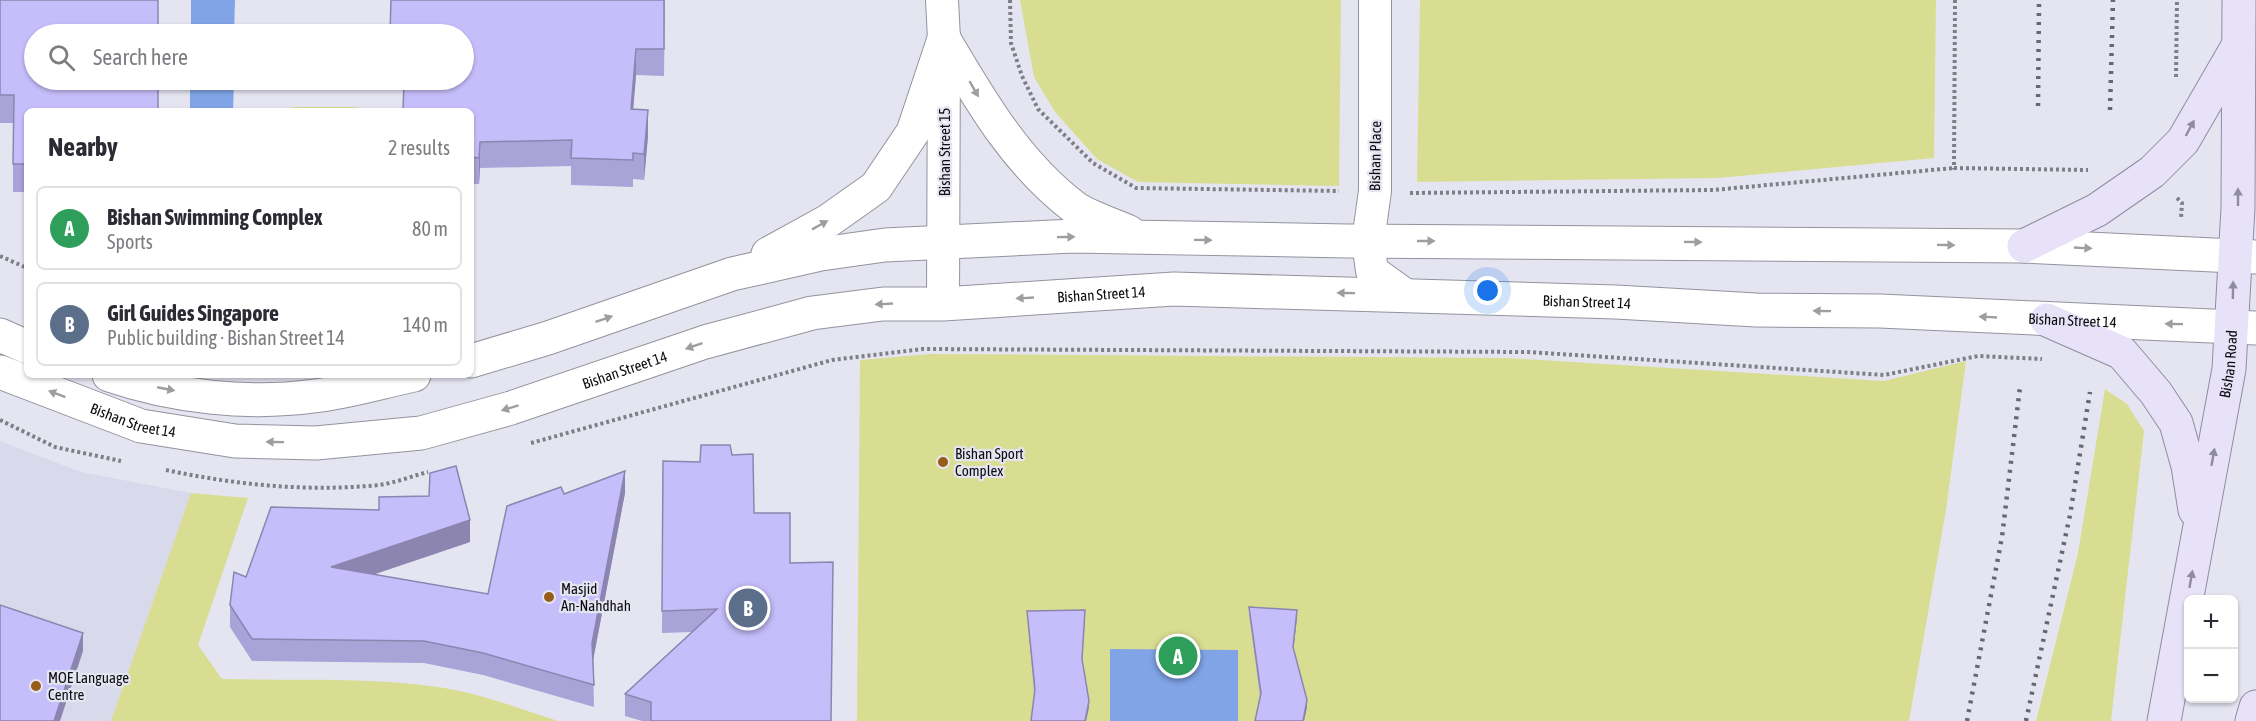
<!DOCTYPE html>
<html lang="en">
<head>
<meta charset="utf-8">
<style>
  body { margin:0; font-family:"Asap Condensed",sans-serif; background:#f7f7f7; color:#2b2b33 }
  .controls { position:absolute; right:18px; bottom:18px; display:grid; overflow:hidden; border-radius:9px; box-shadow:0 2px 4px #0004 }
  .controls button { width:54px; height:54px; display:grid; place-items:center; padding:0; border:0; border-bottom:2px solid #e1e1e2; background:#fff; color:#2b2b33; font:30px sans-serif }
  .you { position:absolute; left:1488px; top:291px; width:21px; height:21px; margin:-15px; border:4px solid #fff; border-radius:50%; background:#1a73e8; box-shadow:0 0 0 9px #1a73e833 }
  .badge { display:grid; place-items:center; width:39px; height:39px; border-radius:50%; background:#2563eb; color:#fff; font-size:20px; font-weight:700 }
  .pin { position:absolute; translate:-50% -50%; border:3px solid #fff; box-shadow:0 2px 6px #0006 }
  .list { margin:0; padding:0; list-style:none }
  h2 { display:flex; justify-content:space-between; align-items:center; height:78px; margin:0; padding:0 24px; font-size:26px }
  h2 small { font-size:20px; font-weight:400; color:#7c7c81 }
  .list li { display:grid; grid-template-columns:39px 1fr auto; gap:18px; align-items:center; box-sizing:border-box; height:84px; margin:0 12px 12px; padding:0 12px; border:2px solid #e1e1e2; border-radius:9px }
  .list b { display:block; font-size:22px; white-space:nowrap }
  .list p { margin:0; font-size:20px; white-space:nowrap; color:#7c7c81 }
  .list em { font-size:20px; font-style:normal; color:#7c7c81 }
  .icon { flex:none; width:33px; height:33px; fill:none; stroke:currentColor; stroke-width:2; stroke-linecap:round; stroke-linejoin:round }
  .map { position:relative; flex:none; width:2256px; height:721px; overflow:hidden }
  .search { position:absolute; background:#fff; box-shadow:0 2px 4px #0004; left:24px; top:24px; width:450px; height:66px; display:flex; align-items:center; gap:15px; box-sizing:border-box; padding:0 21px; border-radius:33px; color:#7c7c81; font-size:22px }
  .panel { position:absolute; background:#fff; box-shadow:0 2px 4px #0004; left:24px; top:108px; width:450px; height:270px; border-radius:9px }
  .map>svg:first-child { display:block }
</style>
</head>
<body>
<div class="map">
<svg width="2256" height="721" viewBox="0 0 2256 721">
  <rect width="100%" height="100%" fill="#e5e5f2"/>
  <path fill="#d9d9ec" d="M0 441 81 472 191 493 111 721H0Z"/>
  <path fill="#d9dd91" d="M1020 0H1341L1339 186 1138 182 1097 159 1055 112 1034 77Z
    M1420 0H1936L1934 158 1718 178 1417 182Z
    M292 107H357V111H292Z
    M930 354 1506 358 1884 381 1966 361 1946 510 1909 721H857L860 360Z
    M2105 389 2127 404 2144 431 2111 721H2036L2078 553Z
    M191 493 248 498 198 645 222 679C294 681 367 677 438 687 479 693 518 708 558 721H111Z"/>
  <path fill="#81a4e7" d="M191 0H235L234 34H191Z
    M190 80H234L233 111H190Z
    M1110 649 1238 650V721H1110Z"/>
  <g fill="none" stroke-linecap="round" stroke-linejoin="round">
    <defs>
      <path id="street" d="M942 0 944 39 943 304
        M1375 0V191L1368 241 1372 271 1404 294"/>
      <g id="secondary">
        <path d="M944 39C980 100 1016 163 1074 207 1089 218 1112 224 1129 232"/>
        <path d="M768 254 828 221 876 187 913 132 944 39"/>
        <path d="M0 335 27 347"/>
        <path d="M471 361 548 338 732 274 821 254 885 245 1073 236 1348 241 2024 246 2256 257"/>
        <path id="s1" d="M0 372 141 426 235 441 316 443 421 433 511 408 705 342 812 313 883 304H943L1174 289 1616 302 1756 310 1880 311 2256 328"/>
        <path d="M109 375C173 397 248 405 314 396 348 392 381 382 414 375"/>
      </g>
      <g id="primary">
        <path d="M2024 246 2097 210 2152 172 2183 141 2238 46"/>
        <path d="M2047 320 2122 353 2156 393 2176 423 2188 466 2195 510"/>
        <path id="s2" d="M2164 721 2229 369 2238 208 2239 0"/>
        <path d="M2252 721 2256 707"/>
      </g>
    </defs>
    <use href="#street" stroke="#93939e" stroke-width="34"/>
    <use href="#secondary" stroke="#93939e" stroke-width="35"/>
    <use href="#primary" stroke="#908ba4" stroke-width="35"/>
    <path stroke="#7e7e86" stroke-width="4" stroke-dasharray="3 3" stroke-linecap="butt" d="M1010 0 1011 43 1022 76 1038 109 1093 163 1136 188 1339 191
      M1955 0 1954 168 2088 170
      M2176 77 2177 0
      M1410 193 1713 190 1954 168
      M2177 198 2182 203 2181 218
      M0 256 27 268
      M0 420 55 447 121 461
      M531 443 832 360 923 349 1528 352 1884 375 1978 356 2042 359
      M166 470C237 485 306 492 379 485 395 483 412 476 428 472"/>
    <use href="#street" stroke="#fff" stroke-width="32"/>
    <use href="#secondary" stroke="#fff" stroke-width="33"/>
    <use href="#primary" stroke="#e7e2f8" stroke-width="33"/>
    <path stroke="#67676f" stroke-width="4.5" stroke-dasharray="3 6" stroke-linecap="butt" d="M2038 106 2039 0
      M2110 110 2113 0
      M1967 721 2002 537 2020 387
      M2026 721 2070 515 2090 392"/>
  </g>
  <path fill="#aaa3d8" d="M0 0 27 111V192H13V123H0Z
    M665 0 664 76 636 75 633 109 648 136 644 180 633 179V187L571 185V166L480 168 479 184H471V111L464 80Z
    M663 461 700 462 754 513 790 563 831 721H642L625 716V694L692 632 662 633Z
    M625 493 593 661 594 707 483 675 424 663 252 661 230 627V605L246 577 470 542 374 574 488 594 564 494Z
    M1249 607 1297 617 1293 649 1307 707 1304 721H1255L1260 696 1249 614Z
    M1027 611 1085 617 1082 661 1089 708 1034 692Z"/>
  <path fill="#8b85b0" d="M636 49V75L631 136V109Z
    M648 110V136L644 180V154Z
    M480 142V168L479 184V158Z
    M625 471V493L592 665V643Z
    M470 520V542L331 589V567Z
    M1297 610V617L1293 654V647Z
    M83 633V651L60 721H54Z
    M1307 700V707L1304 721H1303Z
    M1089 701V708L1086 721H1085Z"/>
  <path fill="#c6befb" stroke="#8b85b0" stroke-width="1.5" d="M0 0H158V34H34V80H158V111H27V164H13L14 95H0Z
    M391 0H664V49H636L631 109 648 110 644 154 633 153V160L571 158 572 140 480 142 479 158 471 157V111H403L404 80H464V34H390Z
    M701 445H730L732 455 753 454 754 513H790V563L833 562 831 721H651V702L625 694 717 609 662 611 663 461 700 462Z
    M456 466 470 520 331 567 488 594 507 506 561 487 564 494 625 471 592 643 594 685 483 653 424 641 252 639 230 605 234 572 246 577 271 507 379 510V497L429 496 430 473Z
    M0 605 83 633 54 721H0Z
    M1249 607 1297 610 1293 647 1307 700 1303 721H1255L1261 693Z
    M1085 610 1082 659 1089 701 1085 721H1031L1035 689 1027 611Z"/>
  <defs><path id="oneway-solid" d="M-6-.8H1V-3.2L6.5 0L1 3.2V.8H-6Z" transform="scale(1.5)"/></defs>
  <g fill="#9e9e9f">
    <use href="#oneway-solid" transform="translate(974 89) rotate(60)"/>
    <use href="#oneway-solid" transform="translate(820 225) rotate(-29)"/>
    <use href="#oneway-solid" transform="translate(1066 237) rotate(-1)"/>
    <use href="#oneway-solid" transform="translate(1203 240) rotate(1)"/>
    <use href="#oneway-solid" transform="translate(1426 241)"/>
    <use href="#oneway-solid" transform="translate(1693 242) rotate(1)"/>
    <use href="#oneway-solid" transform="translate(1946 245) rotate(1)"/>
    <use href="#oneway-solid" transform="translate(2083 248) rotate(3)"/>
    <use href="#oneway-solid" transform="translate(1346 293) rotate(-179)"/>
    <use href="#oneway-solid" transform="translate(1025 298) rotate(177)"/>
    <use href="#oneway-solid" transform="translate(884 304) rotate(177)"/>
    <use href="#oneway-solid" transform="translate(1822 311) rotate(-179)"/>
    <use href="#oneway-solid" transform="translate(1988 317) rotate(-177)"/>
    <use href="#oneway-solid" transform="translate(604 319) rotate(-19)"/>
    <use href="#oneway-solid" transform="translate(2174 324) rotate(-179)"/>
    <use href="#oneway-solid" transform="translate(694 346) rotate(161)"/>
    <use href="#oneway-solid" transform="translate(166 389) rotate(11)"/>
    <use href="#oneway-solid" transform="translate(57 394) rotate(-159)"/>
    <use href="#oneway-solid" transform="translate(510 408) rotate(163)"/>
    <use href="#oneway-solid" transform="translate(275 442) rotate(-179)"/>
  </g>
  <g fill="#8f8c9b">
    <use href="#oneway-solid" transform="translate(2190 128) rotate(-62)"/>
    <use href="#oneway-solid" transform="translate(2238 197) rotate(-90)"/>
    <use href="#oneway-solid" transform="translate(2233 290) rotate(-89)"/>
    <use href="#oneway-solid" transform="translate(2213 457) rotate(-80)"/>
    <use href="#oneway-solid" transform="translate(2191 579) rotate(-80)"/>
  </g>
  <g fill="#955d18" stroke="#e5e5f2" stroke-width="2">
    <circle cx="943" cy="462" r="6"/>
    <circle cx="549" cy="597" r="6"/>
    <circle cx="36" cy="686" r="6"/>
  </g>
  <g text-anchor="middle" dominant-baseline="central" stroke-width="4.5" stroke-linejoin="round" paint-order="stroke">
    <g font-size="15" fill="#0c0c10" stroke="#e5e5f2">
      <text transform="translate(944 152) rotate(-90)">Bishan Street 15</text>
      <text transform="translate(1375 156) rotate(-89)">Bishan Place</text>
      <text stroke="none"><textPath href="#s1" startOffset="1132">Bishan Street 14</textPath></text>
      <text stroke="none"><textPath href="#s1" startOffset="1618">Bishan Street 14</textPath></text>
      <text stroke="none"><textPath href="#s1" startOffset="2104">Bishan Street 14</textPath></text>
      <text stroke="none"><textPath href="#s2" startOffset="363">Bishan Road</textPath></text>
      <text stroke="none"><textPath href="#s1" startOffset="646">Bishan Street 14</textPath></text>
      <text stroke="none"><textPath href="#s1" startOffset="142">Bishan Street 14</textPath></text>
    </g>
    <g font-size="15" fill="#0c0c10" stroke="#e5e5f2" text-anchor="start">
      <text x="955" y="453">Bishan Sport<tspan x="955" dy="17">Complex</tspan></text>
      <text x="561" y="588">Masjid<tspan x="561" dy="17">An-Nahdhah</tspan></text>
      <text x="48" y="677">MOE Language<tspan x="48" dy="17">Centre</tspan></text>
    </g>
  </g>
</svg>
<div class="controls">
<button>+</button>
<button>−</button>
</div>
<div class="you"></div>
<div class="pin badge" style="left:1178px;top:656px;background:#2e9e5b">A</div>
<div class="pin badge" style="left:748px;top:608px;background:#5c6f8a">B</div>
<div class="search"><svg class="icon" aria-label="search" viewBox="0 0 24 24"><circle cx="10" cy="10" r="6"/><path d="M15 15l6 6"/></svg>Search here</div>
<section class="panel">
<h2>Nearby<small>2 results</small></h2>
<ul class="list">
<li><span class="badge" style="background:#2e9e5b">A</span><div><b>Bishan Swimming Complex</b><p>Sports</p></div><em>80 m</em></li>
<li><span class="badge" style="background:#5c6f8a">B</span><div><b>Girl Guides Singapore</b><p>Public building · Bishan Street 14</p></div><em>140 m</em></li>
</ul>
</section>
</div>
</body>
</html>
